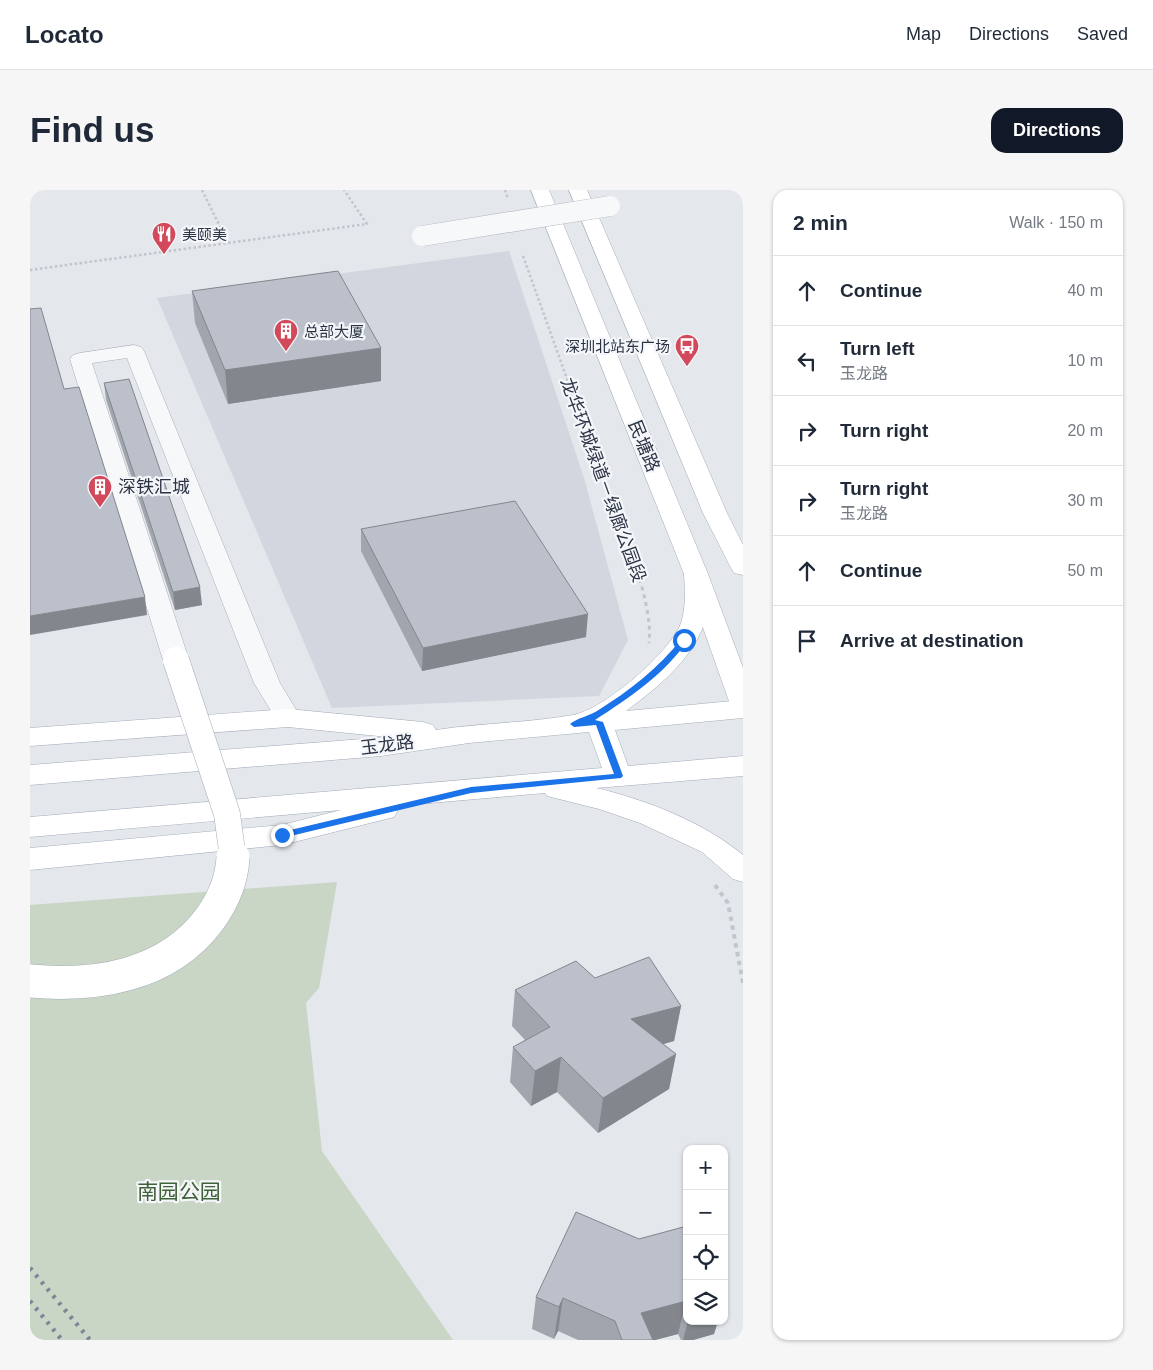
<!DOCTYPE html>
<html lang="en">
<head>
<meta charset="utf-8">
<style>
  body { margin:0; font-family:Arial,"Noto Sans SC",sans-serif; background:#f6f6f7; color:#1f2937 }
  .controls { position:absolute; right:15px; bottom:15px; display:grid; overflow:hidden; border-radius:10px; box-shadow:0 1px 4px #0004 }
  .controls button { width:45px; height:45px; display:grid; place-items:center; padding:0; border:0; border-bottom:1px solid #e0e1e3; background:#fff; color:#1f2937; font:25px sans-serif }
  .stop { position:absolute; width:15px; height:15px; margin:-11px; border:4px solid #1a73e8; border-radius:50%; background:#fff }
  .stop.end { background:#1a73e8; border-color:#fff; box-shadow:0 1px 5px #0008 }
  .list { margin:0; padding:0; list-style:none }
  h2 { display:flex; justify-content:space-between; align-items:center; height:65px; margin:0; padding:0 20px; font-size:21px }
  h2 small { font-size:16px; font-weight:400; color:#747a83 }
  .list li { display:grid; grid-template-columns:32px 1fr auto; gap:15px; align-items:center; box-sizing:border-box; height:70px; padding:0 20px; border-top:1px solid #e0e1e3 }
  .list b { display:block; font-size:19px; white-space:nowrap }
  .list p { margin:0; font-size:16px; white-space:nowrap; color:#747a83 }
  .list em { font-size:16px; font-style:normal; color:#747a83 }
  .icon { flex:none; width:28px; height:28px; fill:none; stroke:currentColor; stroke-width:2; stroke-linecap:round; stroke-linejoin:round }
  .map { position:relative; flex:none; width:713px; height:1150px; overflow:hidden; border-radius:15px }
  header { display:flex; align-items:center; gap:30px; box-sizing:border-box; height:70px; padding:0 25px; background:#fff; border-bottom:1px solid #e0e1e3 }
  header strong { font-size:24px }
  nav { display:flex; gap:28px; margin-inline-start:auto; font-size:18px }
  .intro { display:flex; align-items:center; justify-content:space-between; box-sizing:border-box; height:120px; padding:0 30px }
  h1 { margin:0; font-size:35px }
  .button { padding:12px 22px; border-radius:15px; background:#111827; color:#fff; font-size:18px; font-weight:700 }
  main { display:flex; gap:30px; padding:0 30px }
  aside { flex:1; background:#fff; border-radius:15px; box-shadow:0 1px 4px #0004 }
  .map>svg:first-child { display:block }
</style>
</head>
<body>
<header>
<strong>Locato</strong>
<nav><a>Map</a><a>Directions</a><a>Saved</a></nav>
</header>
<div class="intro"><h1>Find us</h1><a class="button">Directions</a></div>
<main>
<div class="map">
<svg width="713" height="1150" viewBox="0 0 713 1150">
  <rect width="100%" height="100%" fill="#e4e7ec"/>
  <path fill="#d2d6de" d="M479 61 554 288 598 450 569 506 302 518 127 108Z"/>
  <path fill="#c9d6c5" d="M307 692 289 798 276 813 292 961 423 1150H0V715Z"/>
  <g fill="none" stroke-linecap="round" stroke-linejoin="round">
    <defs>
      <path id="street" d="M104 155 111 157 114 161 250 493 271 528 267 534 258 537 249 534 224 493 97 168 62 173 159 470 155 476 146 478 137 476 133 470 40 169 43 165 50 163Z"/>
      <path id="secondary" d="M501 0H519L678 384 713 478V523L704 520 700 514 654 384Z
        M539 0H557L697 323 713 355V385L704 383 701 378 673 323Z"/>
      <path id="primary" d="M666 377 675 379C680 386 679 396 679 405 679 456 634 493 596 521L713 510V528L585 540 598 576 713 566V586L566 598C617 610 673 632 713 665V692L703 689 672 662 610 633 569 619 517 606 515 603 366 616 368 620 364 627 252 655 0 680V658L252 635 311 620 0 647V627L572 578 559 542 439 553 351 566 0 595V575L358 547 258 537 0 556V538L258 519 393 532 403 535 406 540C450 533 499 533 543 525 573 520 640 463 651 433 656 418 655 400 654 384L657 379Z"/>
    </defs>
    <use href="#street" stroke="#a9aeb7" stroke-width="1"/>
    <use href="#secondary" stroke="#a9aeb7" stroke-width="1"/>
    <use href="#primary" stroke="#a3abb8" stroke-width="1"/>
    <path stroke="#c2c5cb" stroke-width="2.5" stroke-dasharray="2.5 2.5" stroke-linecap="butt" d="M172 0 198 53
      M475 0 478 9
      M493 66 574 292
      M0 80 337 34 314 0"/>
    <path stroke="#c2c5cb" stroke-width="3" stroke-dasharray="4 4" stroke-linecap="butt" d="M574 291C589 334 624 409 619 453"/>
    <path stroke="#c2c5cb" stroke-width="4" stroke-dasharray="4.5 4.5" stroke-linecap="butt" d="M685 695 698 713 713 793"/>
    <use href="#street" fill="#f7f8fa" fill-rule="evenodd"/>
    <use href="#secondary" fill="#fff" fill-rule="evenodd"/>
    <use href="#primary" fill="#fff" fill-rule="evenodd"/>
    <path stroke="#7d8696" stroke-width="4.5" stroke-dasharray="3 6" stroke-linecap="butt" d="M0 1078 60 1150
      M0 1111 32 1150"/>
    <defs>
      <path id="street-bridge" d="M392 46 580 16"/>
      <path id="primary-bridge-far1" d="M146 470 197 624 203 668"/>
      <path id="primary-bridge" d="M0 791C66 797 137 786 179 730 193 711 202 690 203 667"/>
    </defs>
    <use href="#street-bridge" stroke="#a9aeb7" stroke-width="21" stroke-linecap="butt"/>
    <use href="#primary-bridge-far1" stroke="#a3abb8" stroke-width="27" stroke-linecap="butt"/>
    <use href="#primary-bridge" stroke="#a3abb8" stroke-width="34" stroke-linecap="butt"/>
    <use href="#street-bridge" stroke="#f7f8fa" stroke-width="20"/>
    <use href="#primary-bridge-far1" stroke="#fff" stroke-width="26"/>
    <use href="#primary-bridge" stroke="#fff" stroke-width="33"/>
  </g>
  <path fill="#a1a5ae" d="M162 101 351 158V191L198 214 165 133Z
    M74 193 172 415 145 420 76 210Z
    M331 339 556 447 392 481 331 361Z
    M565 788 651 816 644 851 633 854 646 864 639 899 568 943 527 902 501 916 480 892 483 857 495 850 482 836 485 800Z
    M657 1036V1131H688L684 1144 663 1150H651L648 1144 625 1150H548L528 1141 524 1149 502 1139 506 1107 609 1049Z"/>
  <path fill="#83868d" d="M351 158V191L198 214 195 180Z
    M170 397 172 415 145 420 143 402Z
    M115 407 117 425 0 445V426Z
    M558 424 556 447 392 481 393 458Z
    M651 816 644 851 595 865 601 829Z
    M646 864 639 899 568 943 573 908Z
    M531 867 527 902 501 916 505 881Z
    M533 1108 528 1141 524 1149 529 1117Z
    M656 1111 648 1144 625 1150H605L611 1123Z
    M658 1131H688L684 1144 663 1150H653Z"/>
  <path fill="#bbc0ca" stroke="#83868d" d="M308 81 351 158 195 180 162 101Z
    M11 118 34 199 49 197 115 407 0 426V119Z
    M99 189 170 397 143 402 74 193Z
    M485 311 558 424 393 458 331 339Z
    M619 767 651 816 601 829 646 864 573 908 531 867 505 881 483 857 520 837 485 800 546 771 565 788Z
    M546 1022 609 1049 657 1036V1112L656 1111 611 1123 623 1150H592L585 1131 533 1108 529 1117 506 1107Z"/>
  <path fill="#1a73e8" d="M652 448 658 450C635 484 599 508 565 530L573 532 593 586 591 588 441 603 252 648 248 645 252 642 441 597 584 584 566 535 544 537 540 534C547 528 559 526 567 521 599 501 629 478 652 448Z"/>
  <defs>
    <symbol id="restaurant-pin" viewBox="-11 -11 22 30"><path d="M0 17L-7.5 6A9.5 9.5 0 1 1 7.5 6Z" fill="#d1495b" stroke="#f4f6f9"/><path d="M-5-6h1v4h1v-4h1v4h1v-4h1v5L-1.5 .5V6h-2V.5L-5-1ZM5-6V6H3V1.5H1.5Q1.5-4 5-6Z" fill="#fff"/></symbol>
    <symbol id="building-pin" viewBox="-11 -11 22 30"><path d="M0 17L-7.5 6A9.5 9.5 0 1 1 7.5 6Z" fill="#d1495b" stroke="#f4f6f9"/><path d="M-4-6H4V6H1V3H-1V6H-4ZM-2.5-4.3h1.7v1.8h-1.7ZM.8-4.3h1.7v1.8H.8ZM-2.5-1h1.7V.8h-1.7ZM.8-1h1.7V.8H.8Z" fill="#fff"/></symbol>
    <symbol id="bus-pin" viewBox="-11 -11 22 30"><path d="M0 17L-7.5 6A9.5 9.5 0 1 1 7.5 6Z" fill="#d1495b" stroke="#f4f6f9"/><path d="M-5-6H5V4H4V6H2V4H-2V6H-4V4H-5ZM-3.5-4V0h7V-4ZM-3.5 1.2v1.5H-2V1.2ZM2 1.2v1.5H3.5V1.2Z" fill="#fff"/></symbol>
  </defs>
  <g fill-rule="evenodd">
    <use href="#restaurant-pin" x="120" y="30" width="28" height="38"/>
    <use href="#building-pin" x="242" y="127" width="28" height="38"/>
    <use href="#bus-pin" x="643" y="142" width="28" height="38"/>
    <use href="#building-pin" x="56" y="283" width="28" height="38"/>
  </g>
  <g text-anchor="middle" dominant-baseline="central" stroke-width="4.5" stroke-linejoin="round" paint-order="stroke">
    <g font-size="15" fill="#2b3445" stroke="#f4f6f9" text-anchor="start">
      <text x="152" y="44">美颐美</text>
      <text x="274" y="141">总部大厦</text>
      <text x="640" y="156" text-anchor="end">深圳北站东广场</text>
    </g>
    <g font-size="18" fill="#2b3445" stroke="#f4f6f9">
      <text transform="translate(614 256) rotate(68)">民塘路</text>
      <text transform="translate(573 290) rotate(70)">龙华环城绿道－绿廊公园段</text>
      <text transform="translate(357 555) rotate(-7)">玉龙路</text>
    </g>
    <g font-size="18" fill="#2b3445" stroke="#f4f6f9" text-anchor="start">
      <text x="88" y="297">深铁汇城</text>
    </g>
    <g font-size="21" fill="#3f6138" stroke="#f4f6f9">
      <text x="149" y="1001">南园公园</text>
    </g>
  </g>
</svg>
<div class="controls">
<button>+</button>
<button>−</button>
<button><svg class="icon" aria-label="locate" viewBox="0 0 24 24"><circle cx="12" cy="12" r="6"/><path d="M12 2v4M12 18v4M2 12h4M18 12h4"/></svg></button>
<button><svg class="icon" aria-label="layers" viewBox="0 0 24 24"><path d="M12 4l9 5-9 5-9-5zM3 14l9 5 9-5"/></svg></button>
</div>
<div class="stop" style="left:654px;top:450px"></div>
<div class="stop end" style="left:252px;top:645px"></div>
</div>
<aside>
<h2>2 min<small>Walk · 150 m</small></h2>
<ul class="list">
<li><svg class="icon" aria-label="ahead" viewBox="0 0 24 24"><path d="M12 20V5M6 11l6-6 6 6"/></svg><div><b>Continue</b></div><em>40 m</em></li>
<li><svg class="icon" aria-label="left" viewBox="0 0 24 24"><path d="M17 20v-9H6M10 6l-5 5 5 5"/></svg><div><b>Turn left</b><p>玉龙路</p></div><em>10 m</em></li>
<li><svg class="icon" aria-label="right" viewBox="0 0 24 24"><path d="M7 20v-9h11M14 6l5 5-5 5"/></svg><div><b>Turn right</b></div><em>20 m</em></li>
<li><svg class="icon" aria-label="right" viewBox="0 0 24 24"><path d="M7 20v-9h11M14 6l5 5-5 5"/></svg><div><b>Turn right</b><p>玉龙路</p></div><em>30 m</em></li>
<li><svg class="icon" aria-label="ahead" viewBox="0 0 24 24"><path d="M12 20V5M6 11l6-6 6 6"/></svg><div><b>Continue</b></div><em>50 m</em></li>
<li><svg class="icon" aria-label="arrive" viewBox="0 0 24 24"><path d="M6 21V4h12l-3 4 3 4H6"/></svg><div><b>Arrive at destination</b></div></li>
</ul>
</aside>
</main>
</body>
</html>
